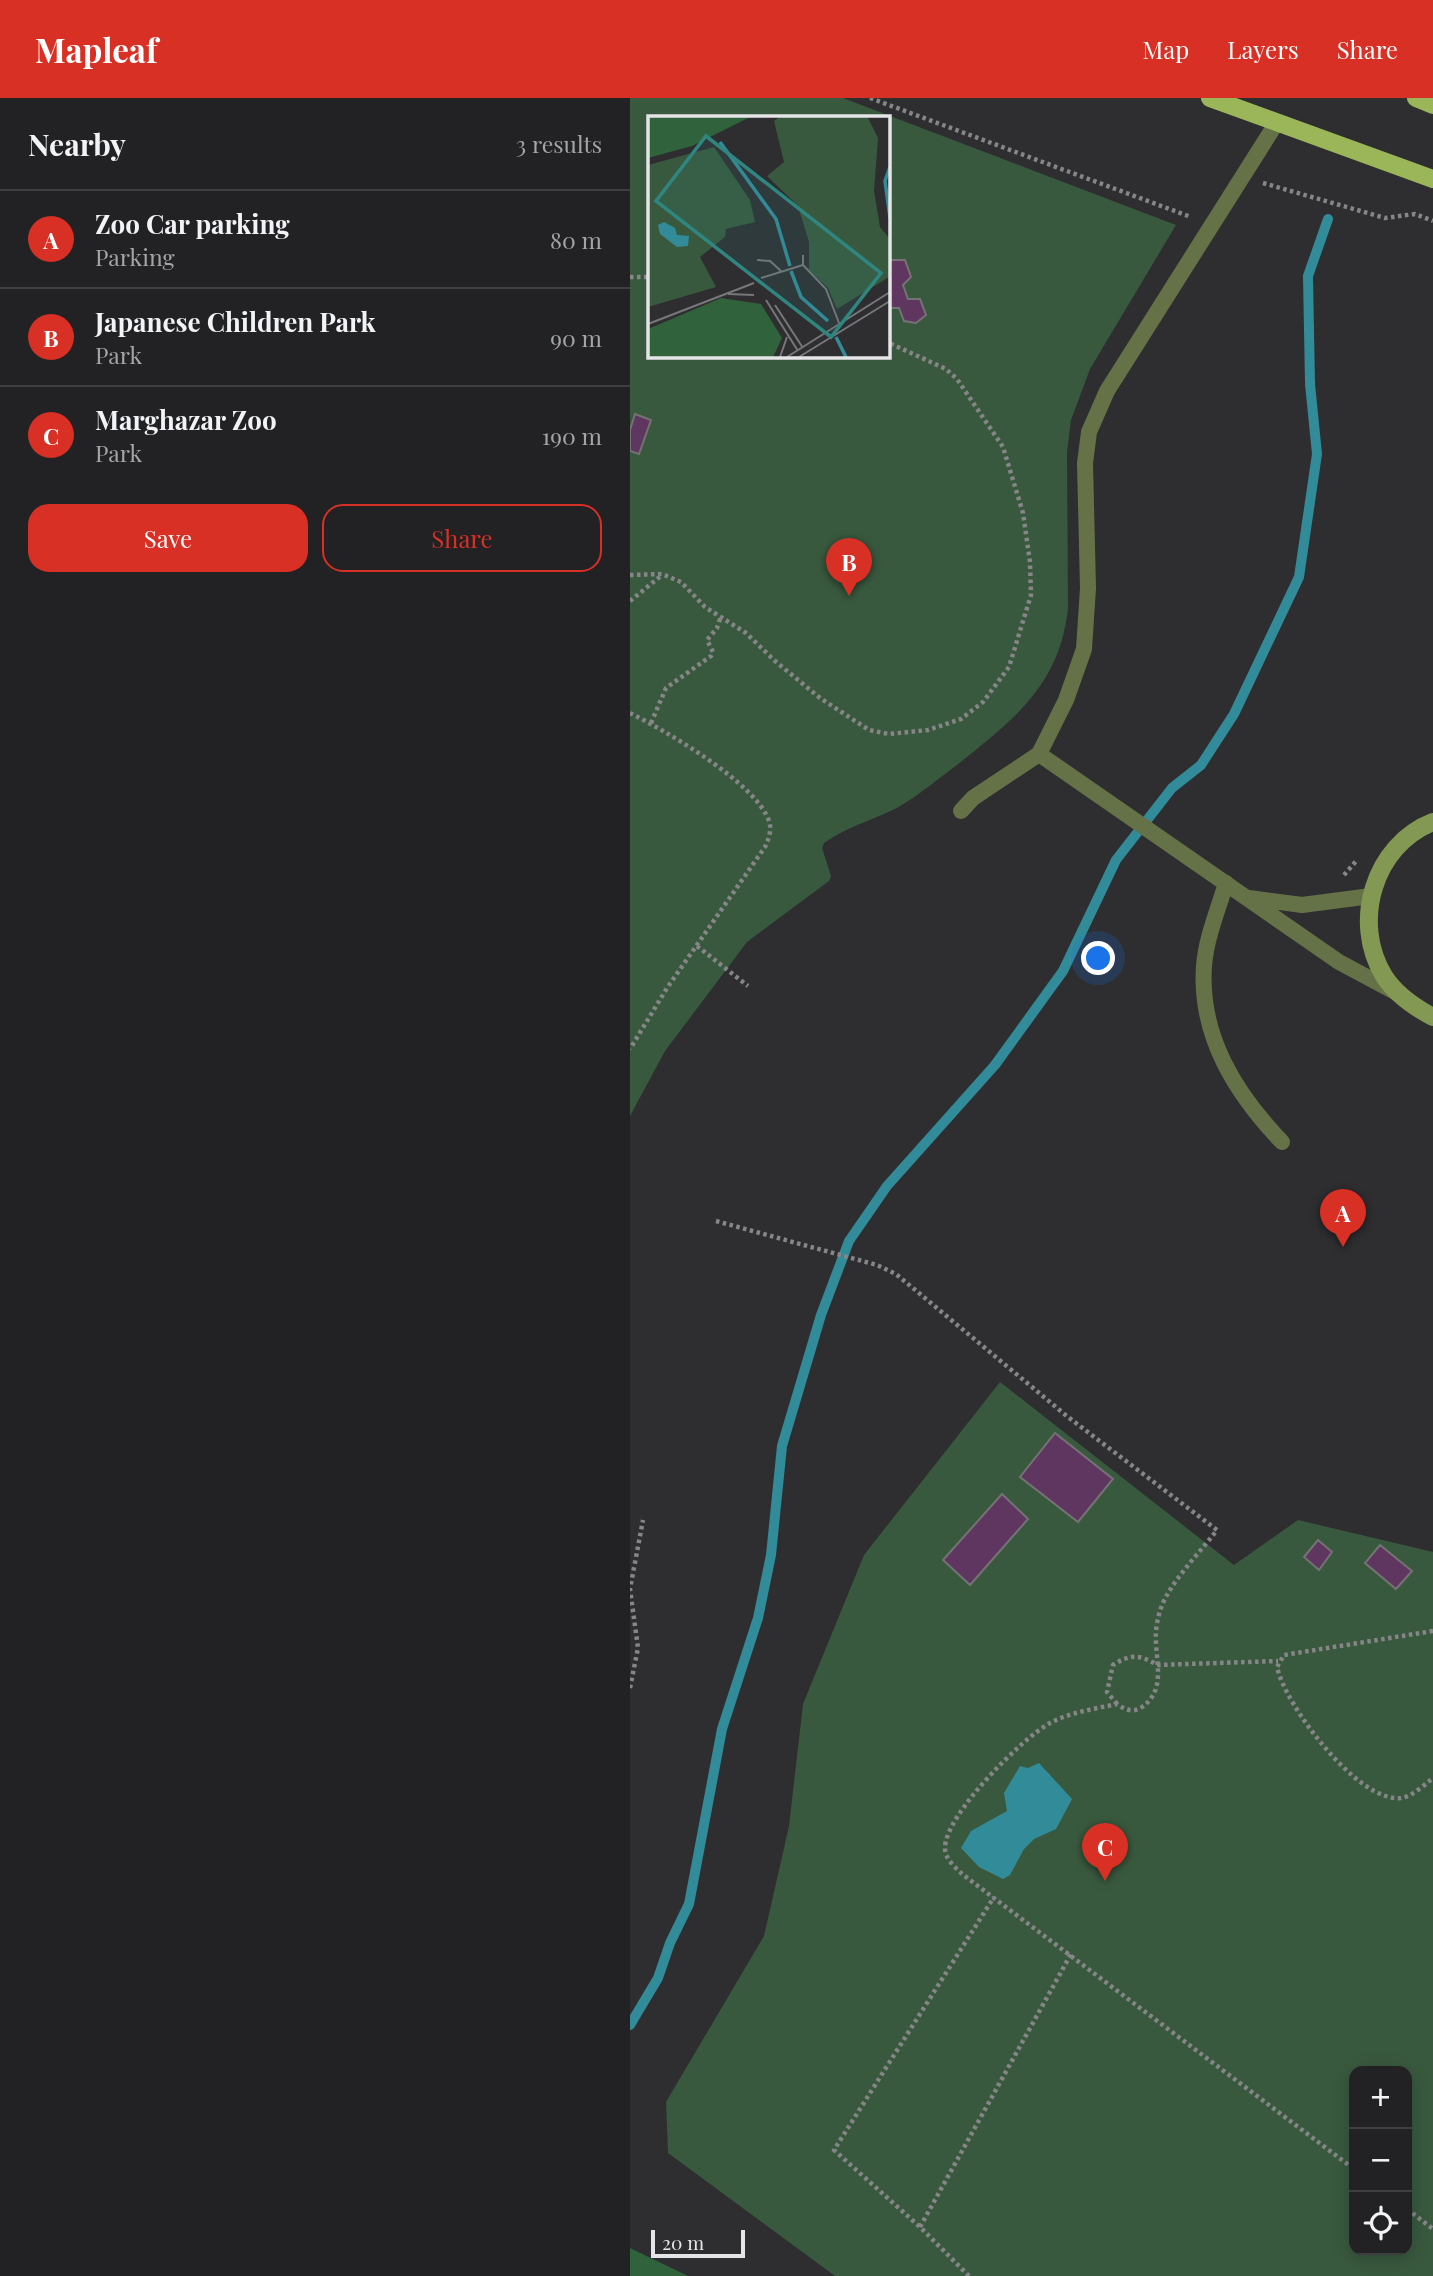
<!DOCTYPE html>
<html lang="en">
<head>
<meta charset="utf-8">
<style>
  body { margin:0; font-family:"Playfair Display",serif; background:#2e2f31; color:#f1f3f6 }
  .controls { position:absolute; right:21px; bottom:21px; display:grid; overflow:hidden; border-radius:14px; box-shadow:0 4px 18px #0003 }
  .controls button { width:63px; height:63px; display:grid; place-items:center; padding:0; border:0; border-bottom:2px solid #3f3f41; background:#222224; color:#f1f3f6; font:35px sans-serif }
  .scale { position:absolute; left:21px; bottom:18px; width:94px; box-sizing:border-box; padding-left:7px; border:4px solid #e5e4e6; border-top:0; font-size:19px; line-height:24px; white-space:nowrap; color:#e5e4e6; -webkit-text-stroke:5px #2e2d30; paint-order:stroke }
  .you { position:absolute; left:469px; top:861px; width:24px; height:24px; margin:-18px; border:5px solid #fff; border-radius:50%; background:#1a73e8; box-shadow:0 0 0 10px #1a73e833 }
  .badge { display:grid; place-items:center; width:46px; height:46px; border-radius:50%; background:#d93025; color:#fff; font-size:23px; font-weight:700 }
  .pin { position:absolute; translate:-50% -58px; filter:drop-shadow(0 2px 4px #0008) }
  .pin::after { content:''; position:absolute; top:37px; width:24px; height:21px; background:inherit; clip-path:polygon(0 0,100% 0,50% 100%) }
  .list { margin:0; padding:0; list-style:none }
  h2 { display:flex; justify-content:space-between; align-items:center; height:91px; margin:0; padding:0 28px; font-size:30px }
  h2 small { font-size:23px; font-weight:400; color:#a2a4a6 }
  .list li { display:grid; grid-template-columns:46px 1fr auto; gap:21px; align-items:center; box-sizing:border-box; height:98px; padding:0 28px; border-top:2px solid #3f3f41 }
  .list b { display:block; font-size:26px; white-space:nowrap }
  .list p { margin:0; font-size:23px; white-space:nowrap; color:#a2a4a6 }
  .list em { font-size:23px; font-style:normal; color:#a2a4a6 }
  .actions { display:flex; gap:14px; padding:21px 28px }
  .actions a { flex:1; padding:16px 0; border:2px solid #d93025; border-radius:21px; text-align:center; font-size:24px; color:#d93025 }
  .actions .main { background:#d93025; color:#fff }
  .icon { flex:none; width:38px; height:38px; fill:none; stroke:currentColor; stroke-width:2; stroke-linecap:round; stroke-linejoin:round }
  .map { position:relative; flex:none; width:803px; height:2178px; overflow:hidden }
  header { display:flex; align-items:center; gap:42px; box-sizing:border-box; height:98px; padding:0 35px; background:#d93025; color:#fff }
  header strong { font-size:33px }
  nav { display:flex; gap:38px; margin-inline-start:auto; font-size:24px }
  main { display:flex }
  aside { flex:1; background:#222224 }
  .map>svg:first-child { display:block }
</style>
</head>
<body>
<header>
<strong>Mapleaf</strong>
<nav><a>Map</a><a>Layers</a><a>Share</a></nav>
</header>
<main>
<aside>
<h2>Nearby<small>3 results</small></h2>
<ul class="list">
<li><span class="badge">A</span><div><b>Zoo Car parking</b><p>Parking</p></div><em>80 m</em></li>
<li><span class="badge">B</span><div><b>Japanese Children Park</b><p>Park</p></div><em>90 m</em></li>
<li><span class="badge">C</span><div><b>Marghazar Zoo</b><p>Park</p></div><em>190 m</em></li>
</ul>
<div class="actions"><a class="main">Save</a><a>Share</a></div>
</aside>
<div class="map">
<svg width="803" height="2178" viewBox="0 0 803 2178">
  <rect width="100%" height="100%" fill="#2e2d30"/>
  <path fill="#39593e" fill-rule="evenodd" d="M0 0H213L546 127 460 271 441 322 437 354 438 510C430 585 387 619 332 663 311 679 289 697 267 710 243 722 216 729 194 745L192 750 201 778 199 783 117 844 35 953 0 1018ZM19 19H257V257H19Z
    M370 1284 604 1467 668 1422 803 1454V2178H205L38 2055 36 2004 134 1838 159 1728 173 1606 234 1457ZM724 1973H777V2152H724Z"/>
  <path fill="#30633b" d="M0 2150 58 2178H0Z"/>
  <path fill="#328b99" d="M409 1665 442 1701 426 1731 404 1741 394 1751 380 1777 373 1781 349 1769 331 1750 341 1733 377 1713 374 1695 390 1668 398 1670Z"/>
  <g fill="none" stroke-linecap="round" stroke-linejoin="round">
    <path stroke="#328b99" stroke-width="10" d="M0 1927 28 1880 40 1845 59 1806 92 1631 128 1520 141 1457 152 1348 191 1217 219 1143 257 1088 365 967 433 873 486 762 542 690 571 667 604 616 669 479 687 356 680 286 678 178 698 121"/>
  </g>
  <path fill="#5e3660" stroke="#757275" stroke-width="2" d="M262 162H275L281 179 273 187 278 201H290L296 217 286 225 274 223 269 210H259L257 207V167Z
    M5 316 21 322 9 356 0 353V332Z
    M425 1335 483 1381 448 1424 390 1379Z
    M372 1396 398 1421 340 1487 313 1462Z
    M688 1442 702 1454 689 1472 674 1459Z
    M750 1447 782 1473 766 1491 735 1465Z"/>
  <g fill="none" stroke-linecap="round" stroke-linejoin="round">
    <path stroke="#868587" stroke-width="4.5" stroke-dasharray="3.5 3.5" stroke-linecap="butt" d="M240 0 561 119
      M633 85 755 120 785 116 803 123
      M0 179H19
      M0 477 32 476 51 484 75 509 116 535 145 563 190 600 239 632 259 636 298 632 331 621 353 604 379 569 401 497 400 464 393 415 373 349 327 281 316 271 257 244
      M0 503 32 477
      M0 615C36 633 126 685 139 723 142 732 139 740 135 749L37 890 0 951
      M21 625 36 590 81 558 83 554 77 542 87 530 91 518
      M714 777 727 762
      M67 848 118 888
      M86 1123 247 1167 266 1176 438 1319 587 1432C571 1453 550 1474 537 1497 531 1507 527 1521 526 1533 524 1560 538 1591 512 1609 503 1615 495 1612 487 1606 464 1611 441 1614 420 1625 391 1641 315 1717 315 1750 315 1761 325 1769 332 1776L724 2071
      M803 1533 654 1557 647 1569C655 1607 728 1705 771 1700 783 1698 794 1687 803 1680
      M0 1590 8 1550 0 1491 13 1422
      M487 1606 477 1594 483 1567C500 1556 510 1556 527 1567L648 1563
      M777 2111 803 2131
      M290 2129 441 1856
      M339 2178 290 2129 204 2052 364 1799"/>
    <path stroke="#657247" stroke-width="16" d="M409 656 436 602 454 551 458 490 455 365 459 334 477 293 647 24
      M331 713 343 700 409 656 709 864 765 894
      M596 785C588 812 576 840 574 868 569 938 606 996 652 1044
      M619 800 672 807 741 798"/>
    <path stroke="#839852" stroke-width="18" d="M803 724C744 747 721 824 754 878 766 897 784 909 803 919"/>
    <path stroke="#9bb659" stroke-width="18" d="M580 0 803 81
      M786 0 803 7"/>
  </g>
  <g transform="translate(18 18)">
    <rect width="242" height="242" fill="#2e2d30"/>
    <path d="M133 0H219L230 22 226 75 232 111 241 122V161L189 193 180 172 161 154V126L150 90 119 60 136 46 126 5ZM66 31 102 84 107 106 78 113 77 121 52 141 68 171 0 191V49Z" fill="#39593e"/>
    <path d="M0 0H104L44 30 0 42ZM73 182 113 188 134 222 125 241H0V213Z" fill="#30633b"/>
    <path d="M16 106 27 112 29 119 41 120 40 130 29 131 12 118 10 109Z" fill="#328b99"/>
    <path fill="none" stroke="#328b99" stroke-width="3.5" d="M72 26 128 103 142 150M242 51 237 65 242 102M143 155 153 181 180 205M188 221 198 241"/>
    <path fill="none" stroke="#777679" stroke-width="2" d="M109 144 122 145 133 155M155 149 178 173 191 207M113 162 155 149V139M80 178 106 179M118 184 150 235M127 189 155 232M0 208 106 167M132 241 139 221M139 241 242 176M151 241 242 185"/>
    <path fill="#2f8680" fill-opacity="0.15" stroke="#2f8680" stroke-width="3.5" d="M58 20 233 157 183 221 8 85Z"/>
    <rect width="242" height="242" fill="none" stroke="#e5e4e6" stroke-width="3.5"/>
  </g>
</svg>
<div class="controls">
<button>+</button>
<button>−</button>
<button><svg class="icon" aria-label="locate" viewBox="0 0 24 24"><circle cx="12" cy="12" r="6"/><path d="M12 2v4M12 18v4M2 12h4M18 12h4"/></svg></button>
</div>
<div class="scale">20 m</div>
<div class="you"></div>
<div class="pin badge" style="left:713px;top:1149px">A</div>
<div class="pin badge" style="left:219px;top:498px">B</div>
<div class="pin badge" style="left:475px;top:1783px">C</div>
</div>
</main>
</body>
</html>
